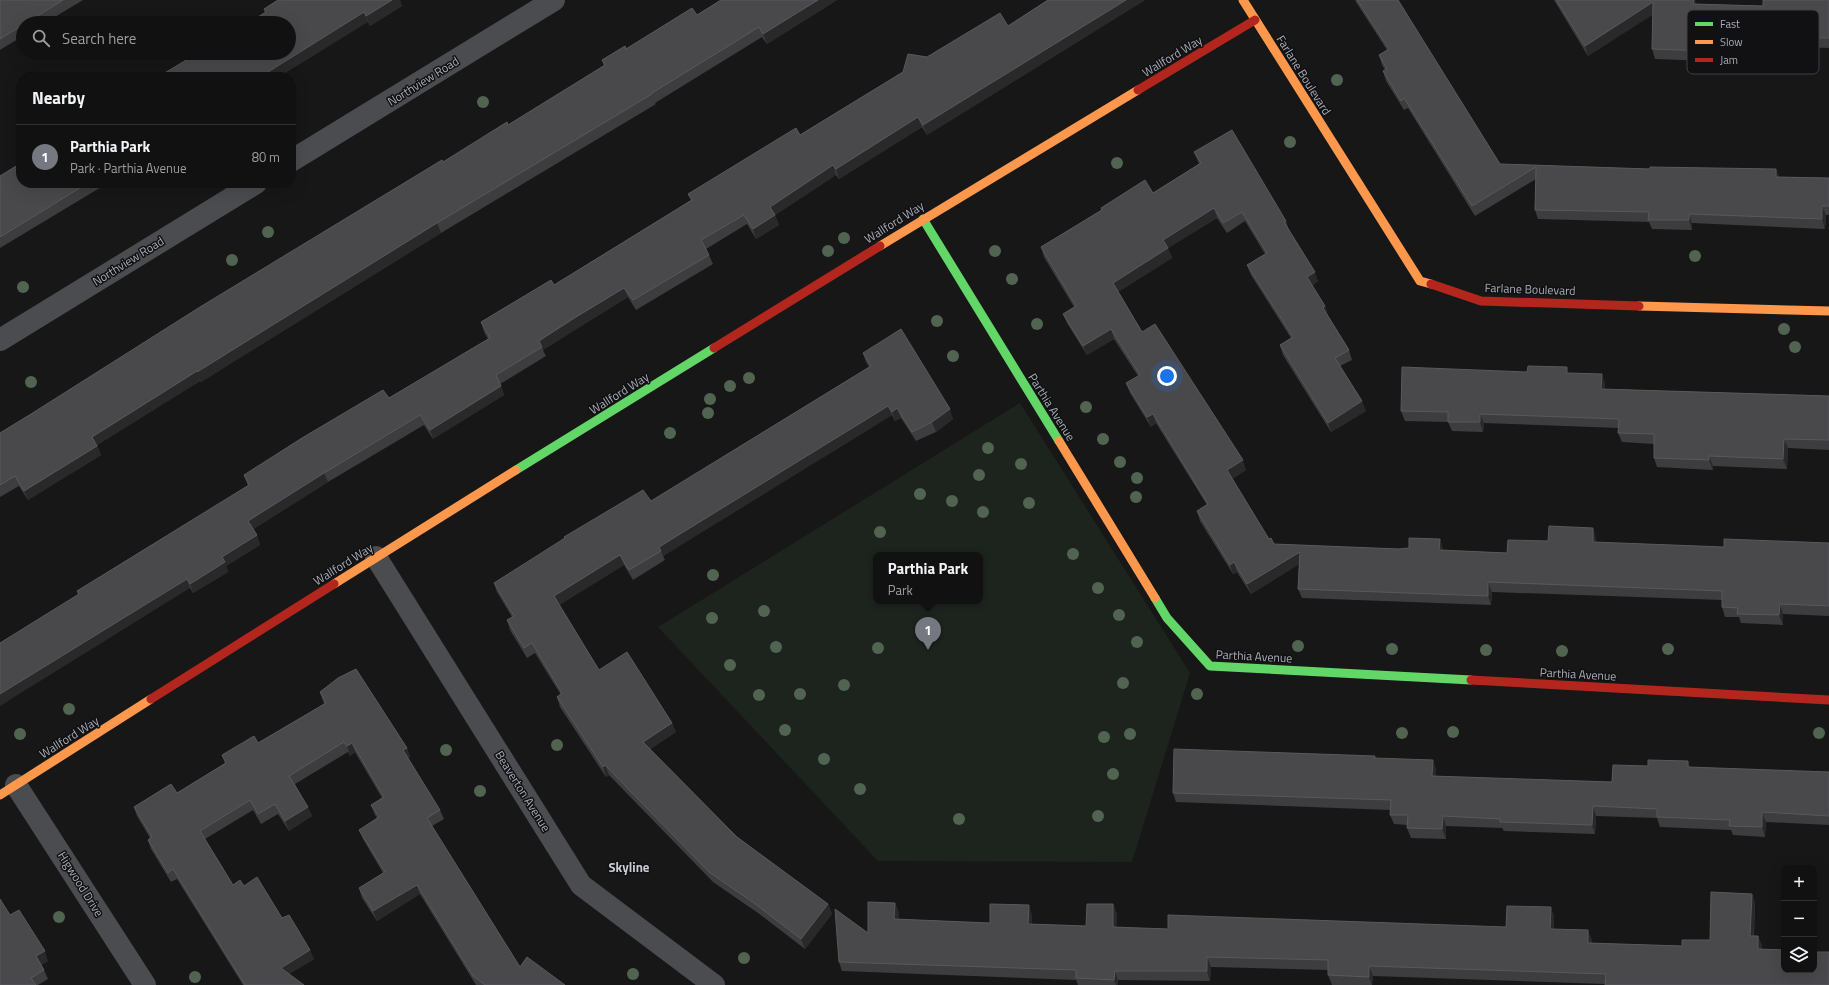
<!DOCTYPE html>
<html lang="en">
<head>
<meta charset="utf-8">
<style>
  body { margin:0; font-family:"Titillium Web",sans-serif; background:#1e1f1f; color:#f1f3f6 }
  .controls { position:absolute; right:12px; bottom:12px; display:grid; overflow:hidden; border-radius:8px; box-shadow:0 4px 16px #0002 }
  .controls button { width:36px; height:36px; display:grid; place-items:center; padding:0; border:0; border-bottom:1px solid #303131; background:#111; color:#f1f3f6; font:20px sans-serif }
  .you { position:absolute; left:1167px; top:376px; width:14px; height:14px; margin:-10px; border:3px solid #fff; border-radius:50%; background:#1a73e8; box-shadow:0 0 0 6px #1a73e833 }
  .badge { display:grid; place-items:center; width:26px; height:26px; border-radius:50%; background:#757880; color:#fff; font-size:13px; font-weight:700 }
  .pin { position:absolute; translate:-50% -33px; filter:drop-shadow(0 1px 2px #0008) }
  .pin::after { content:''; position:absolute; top:21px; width:14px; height:12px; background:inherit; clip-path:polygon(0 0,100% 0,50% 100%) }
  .popup { position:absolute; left:873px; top:552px; width:110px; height:52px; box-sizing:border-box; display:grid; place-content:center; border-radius:8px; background:#111; filter:drop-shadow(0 1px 3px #0005); font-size:13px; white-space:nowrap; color:#9c9d9f }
  .popup b { font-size:15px; color:#f1f3f6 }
  .popup::after { content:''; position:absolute; left:50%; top:100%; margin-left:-8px; border:8px solid transparent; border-top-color:#111 }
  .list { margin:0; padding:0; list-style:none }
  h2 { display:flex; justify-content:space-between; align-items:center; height:52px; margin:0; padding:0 16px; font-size:17px }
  h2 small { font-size:13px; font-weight:400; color:#9c9d9f }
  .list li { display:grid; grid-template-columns:26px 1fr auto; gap:12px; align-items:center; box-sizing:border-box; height:64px; padding:0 16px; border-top:1px solid #303131 }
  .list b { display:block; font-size:15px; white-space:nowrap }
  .list p { margin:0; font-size:13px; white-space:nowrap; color:#9c9d9f }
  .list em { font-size:13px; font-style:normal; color:#9c9d9f }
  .icon { flex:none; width:22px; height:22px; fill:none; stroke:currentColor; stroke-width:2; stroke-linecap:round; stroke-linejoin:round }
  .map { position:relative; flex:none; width:1829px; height:985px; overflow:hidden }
  .search { position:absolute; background:#111; box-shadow:0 4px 16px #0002; left:16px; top:16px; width:280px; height:44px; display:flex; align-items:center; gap:10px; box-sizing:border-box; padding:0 14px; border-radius:22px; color:#9c9d9f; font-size:15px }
  .panel { position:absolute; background:#111; box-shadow:0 4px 16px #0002; left:16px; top:72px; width:280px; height:116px; border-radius:16px }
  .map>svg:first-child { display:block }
</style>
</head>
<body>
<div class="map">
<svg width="1829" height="985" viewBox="0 0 1829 985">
  <rect width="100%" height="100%" fill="#171717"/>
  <path fill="#1d241e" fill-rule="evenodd" d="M1020 403 1190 673 1132 862 878 861 658 627ZM876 555H980V601H876Z"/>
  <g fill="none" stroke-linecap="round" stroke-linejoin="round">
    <path stroke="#4b4c50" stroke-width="22" d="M291 161 554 0
      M0 340 256 183
      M376 557 581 885 714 985
      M16 785 145 985"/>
    <path stroke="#63d668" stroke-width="9" d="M923 219 1059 441
      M516 470 714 348
      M1155 598 1167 618 1210 666 1471 680"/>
    <path stroke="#ff974d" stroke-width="9" d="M1243 0 1420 281 1431 284
      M880 246 1138 90
      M1639 306 1829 311
      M1059 441 1155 598
      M334 584 516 470
      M0 795 151 699"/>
    <path stroke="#b3261e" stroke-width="9" d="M1138 90 1255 20
      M1431 284 1481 301 1639 306
      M714 348 880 246
      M1471 680 1829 700
      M151 699 334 584"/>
  </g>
  <g fill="#506451">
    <circle cx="1337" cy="80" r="6"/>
    <circle cx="483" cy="102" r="6"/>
    <circle cx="1290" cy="142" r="6"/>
    <circle cx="1117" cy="163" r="6"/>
    <circle cx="268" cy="232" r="6"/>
    <circle cx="844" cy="238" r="6"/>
    <circle cx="828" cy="251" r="6"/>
    <circle cx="995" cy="251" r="6"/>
    <circle cx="1695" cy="256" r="6"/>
    <circle cx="232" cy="260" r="6"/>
    <circle cx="1012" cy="279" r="6"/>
    <circle cx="23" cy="287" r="6"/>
    <circle cx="937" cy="321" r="6"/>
    <circle cx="1037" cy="324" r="6"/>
    <circle cx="1784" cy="329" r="6"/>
    <circle cx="1795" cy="347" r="6"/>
    <circle cx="953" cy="356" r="6"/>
    <circle cx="749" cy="378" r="6"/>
    <circle cx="31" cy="382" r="6"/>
    <circle cx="730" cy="386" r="6"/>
    <circle cx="710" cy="399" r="6"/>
    <circle cx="1086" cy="407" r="6"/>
    <circle cx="708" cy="413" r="6"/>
    <circle cx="670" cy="433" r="6"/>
    <circle cx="1103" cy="439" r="6"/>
    <circle cx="988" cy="448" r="6"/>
    <circle cx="1120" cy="462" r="6"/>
    <circle cx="1021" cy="464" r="6"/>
    <circle cx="979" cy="475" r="6"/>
    <circle cx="1137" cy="478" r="6"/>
    <circle cx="920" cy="494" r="6"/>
    <circle cx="1136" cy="497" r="6"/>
    <circle cx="952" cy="501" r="6"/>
    <circle cx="1029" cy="503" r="6"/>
    <circle cx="983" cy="512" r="6"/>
    <circle cx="880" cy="532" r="6"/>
    <circle cx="1073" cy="554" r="6"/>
    <circle cx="713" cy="575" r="6"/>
    <circle cx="1098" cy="588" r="6"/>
    <circle cx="764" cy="611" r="6"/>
    <circle cx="1119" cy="615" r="6"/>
    <circle cx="712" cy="618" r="6"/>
    <circle cx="1137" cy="642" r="6"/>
    <circle cx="1298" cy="646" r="6"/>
    <circle cx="776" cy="647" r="6"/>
    <circle cx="878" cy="648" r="6"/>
    <circle cx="1392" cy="649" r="6"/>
    <circle cx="1668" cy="649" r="6"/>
    <circle cx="1486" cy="650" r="6"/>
    <circle cx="1562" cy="651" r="6"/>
    <circle cx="730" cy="665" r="6"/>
    <circle cx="1123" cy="683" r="6"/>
    <circle cx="844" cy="685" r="6"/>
    <circle cx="800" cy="694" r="6"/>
    <circle cx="1197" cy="694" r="6"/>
    <circle cx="759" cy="695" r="6"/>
    <circle cx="69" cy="709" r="6"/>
    <circle cx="785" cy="730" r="6"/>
    <circle cx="1453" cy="732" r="6"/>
    <circle cx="1402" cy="733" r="6"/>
    <circle cx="1819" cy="733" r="6"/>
    <circle cx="20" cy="734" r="6"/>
    <circle cx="1130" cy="734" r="6"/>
    <circle cx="1104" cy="737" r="6"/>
    <circle cx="557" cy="745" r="6"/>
    <circle cx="446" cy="750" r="6"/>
    <circle cx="824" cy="759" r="6"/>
    <circle cx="1113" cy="774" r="6"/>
    <circle cx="860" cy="789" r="6"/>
    <circle cx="480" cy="791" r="6"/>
    <circle cx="1098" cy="816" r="6"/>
    <circle cx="959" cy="819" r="6"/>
    <circle cx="59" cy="917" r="6"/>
    <circle cx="744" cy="958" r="6"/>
    <circle cx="633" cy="974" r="6"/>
    <circle cx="195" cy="977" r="6"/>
  </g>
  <path fill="#3d3d3f" d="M0 0H83L45 23H23V36L0 50Z
    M721 0H837L767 44 762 37 655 103 656 104 441 233 201 382 200 381 97 445 101 455 28 500 19 486 0 497V433L443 162 508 125 604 66 602 60 697 15Z
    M1048 0H1145L927 135 922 127 839 179 836 175 775 215 779 225 756 239 747 224 706 249 709 255 713 264 636 310 628 297 578 328 543 350 546 356 500 384 504 395 433 439 424 425 328 482 253 529 257 535 260 545 226 566 228 572 193 593 190 588 78 594 77 591 248 486 244 475 389 398 488 339 484 332 481 322 554 285 691 200 688 194 800 135 927 57 1008 26Z
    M1355 0H1398L1500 164 1650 169H1776L1779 177 1829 178V215H1826L1825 229 1692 223V230L1652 229 1649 222 1538 219 1535 210 1536 179 1475 216 1408 108 1404 110 1386 81 1383 71 1385 70 1382 65 1379 55 1387 50 1356 2Z
    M1554 0H1695L1696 4 1763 6 1829 0V48L1738 45 1737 62 1655 59 1652 49 1653 14 1588 56Z
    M400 1 402 6 370 26 368 22 265 13 264 9Z
    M1194 152 1286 221 1289 231 1318 281 1312 286 1325 306 1328 316 1349 350 1352 360 1340 366 1366 411 1331 432 1283 355 1280 345 1291 338 1251 275 1247 265 1265 254 1245 221 1227 233 1217 218 1168 248 1172 258 1118 292 1142 332 1246 470 1232 479 1269 539 1274 544 1399 549 1409 548 1440 539 1443 550 1507 553 1548 541 1596 538V542L1724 547 1829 543V616L1783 614V625L1741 623 1739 617H1725L1722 607V600L1492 592 1491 605 1302 598 1298 589 1299 564 1251 594 1237 572 1233 574 1200 521 1197 511 1207 505 1156 423 1151 427 1130 393 1126 383 1138 376 1114 339 1087 355 1067 323 1063 314 1074 307 1044 257 1041 247 1101 210V208L1153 193 1199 164Z
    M0 176 21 183H108L0 248Z
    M863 353 953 419 936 432 916 441 901 418 895 421 892 415 663 556 665 560 633 580 624 565 559 605 599 670 672 723 676 732 650 749 737 837 828 904 832 914 805 949 758 913 713 882 609 775 606 777 560 707 557 697 561 695 535 653 527 658 510 630 507 620 512 617 497 592 494 583 651 501 869 367 866 362Z
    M1569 373 1605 383V389L1829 396V450L1788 448 1787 469 1713 466V470L1657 467 1654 458V444L1622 442 1618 433 1619 428 1484 423 1483 432 1452 431 1448 422 1405 421 1401 411Z
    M320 692 407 748 410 757 408 758 440 810 444 819 432 826 520 967 565 985H476L420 894 377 921 362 898 359 888 383 873 363 839 359 830 377 818 375 815 371 805 382 798 355 752 350 756 348 752 295 784 312 816 289 831 278 814 261 824 253 810 205 839 233 885 244 886 282 918 314 959 289 974 304 985H243L177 879 171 882 151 849 148 840 150 838 137 816 134 807 177 793 225 763 222 755 258 743 324 704Z
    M1375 756 1376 758 1436 769V776L1612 782 1690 767 1829 772V825L1766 822 1765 837 1733 835 1731 830 1660 827 1657 818 1596 816 1595 834 1504 831 1502 828 1446 826V839L1411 838 1407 828V825L1394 824 1390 815V810L1176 802 1173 793Z
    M1752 894 1755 903 1754 936H1758L1762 946V949L1605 984 1373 976 1372 985H1332L1328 975V970L1211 967 1210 981 1118 980V985H1078L1076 980 842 971 839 962 868 933 895 903 899 913 898 919 990 923 1032 915V924L1086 926 1113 904 1117 914 1116 927 1168 929 1506 927 1554 916V929L1592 940V943L1682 946 1710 940Z
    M10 915 48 961 41 965 44 970 48 979 38 985H0Z"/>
  <path fill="#29292a" d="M392 0H401L400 1 402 6 370 26 366 16Z
    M818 0H837L767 44 763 34Z
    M1126 0H1145L927 135 923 125Z
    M1694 0H1695L1697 7 1693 4Z
    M1653 2 1657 12 1588 56 1585 46Z
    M364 12 368 22 279 77H260Z
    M1735 36 1738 45 1737 62 1734 52Z
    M918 117 922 127 839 179 836 169Z
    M833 165 836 175 773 216 770 207Z
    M1776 169 1780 179 1776 177Z
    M1822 206 1826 215 1825 229 1822 219Z
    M1214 208 1217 218 1168 248 1172 258 1116 293 1113 283 1163 240Z
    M1689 214 1692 223V230L1689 220Z
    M775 215 779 225 756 239 753 229Z
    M437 223 441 233 201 382 197 372Z
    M1315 272 1318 281 1310 287 1307 277Z
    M624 288 628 297 543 350 539 341Z
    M1325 306 1328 316 1326 317 1323 308Z
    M1111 329 1114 339 1087 355 1083 346Z
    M197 371 200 381 95 446 92 437Z
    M1602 374 1605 383V398L1601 389Z
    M501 386 504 395 433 439 430 430Z
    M1362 401 1366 411 1331 432 1328 423Z
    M888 406 892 415 663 556 659 547Z
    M897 408 901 418 895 421 892 412Z
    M950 409 953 419 936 432 932 422Z
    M1153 414 1156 423 1151 427 1147 417Z
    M1480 414 1484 423 1483 432 1480 422Z
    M1784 439 1788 448 1787 469 1783 459Z
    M97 446 101 455 28 500 24 491Z
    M1709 456 1713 466V470L1709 460Z
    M1243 460 1246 470 1230 480 1227 470Z
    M324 473 328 482 251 531 248 521Z
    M1593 528 1596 538V552L1593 542Z
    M257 535 260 545 226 566 228 572 193 593 190 584 222 557Z
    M1440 539 1443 549V559L1439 550Z
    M1300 552 1304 561 1251 594 1247 584Z
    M620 555 624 565 558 606 554 596Z
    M1234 562 1237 572 1233 574 1230 565Z
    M187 579 190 588 0 706V694Z
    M1488 582 1492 592 1491 605 1488 596Z
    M1780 604 1783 614V625L1779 615Z
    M672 723 676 732 646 751 643 742Z
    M352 743 355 752 350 756 347 746Z
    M407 748 410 757 407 759 403 750Z
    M1433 760 1436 769V785L1432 776Z
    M1688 761 1691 770 1688 767Z
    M605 765 609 775 606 777 603 767Z
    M1593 806 1596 816 1595 834 1592 825Z
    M308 807 312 816 289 831 285 821Z
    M1762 812 1766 822 1765 837 1762 827Z
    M1443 816 1446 826V839L1442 829Z
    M417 885 420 894 377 921 373 911Z
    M1752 894 1755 903 1753 946 1750 936Z
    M895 903 899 913 898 929 894 919Z
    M828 904 832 914 805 949 801 939Z
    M1113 904 1117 914 1116 937 1113 927Z
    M1029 905 1032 915V934L1028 924Z
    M1551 907 1554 916V938L1550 929Z
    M1588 930 1592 940V953L1588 943Z
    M1758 936 1762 946 1761 959 1758 949Z
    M310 950 314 959 284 977 281 968Z
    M45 951 48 961 40 966 36 956Z
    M1207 957 1211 967 1210 981 1207 971Z
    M1369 966 1373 976 1372 985 1369 977Z
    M1115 971 1118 980V985H1116L1114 980Z"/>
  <path fill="#49494c" stroke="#58595d" d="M0 0H63L26 23H23V25L0 39Z
    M278 0H392L366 16 364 12 260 77H158L198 53H289V23H248L266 12 264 9Z
    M721 0H818L763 34 759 27 652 93V94L437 223 197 372V371L92 437 97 446 24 491 15 476 0 485V433L31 414 200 307 442 160 443 162 507 122 508 125 605 65 602 60 625 46 626 49 692 8 697 15Z
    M1048 0H1126L923 125 918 117 836 169 833 165 770 207 775 215 753 229 744 215 701 240 709 255 633 300 624 288 574 318 539 341 542 347 496 375 501 386 430 430 420 415 324 473 248 521 257 535 222 557 225 562 190 584 187 579 0 694V643L79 594 77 591 249 485 244 475 302 438 383 390 389 398 490 338 481 322 551 280 554 285 692 200 688 194 796 128 800 135 903 72 908 54 927 57 1000 13 1008 26Z
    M1357 0H1398L1500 164 1650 169V167L1776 169V177L1829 178V206H1822V219L1689 214V220H1648L1649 212 1535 210 1536 167 1472 206 1404 98 1401 101 1383 71 1387 69 1379 55 1389 49Z
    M1556 0H1694L1693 4 1763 6V0H1829V38L1735 36 1734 52 1652 49 1653 2 1585 46Z
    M1232 130 1286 221 1284 222 1315 272 1307 277 1325 306 1323 308 1349 350 1335 358 1362 401 1328 423 1280 345 1293 337 1247 265 1267 253 1242 212 1223 223 1214 208 1163 240 1168 248 1113 283 1142 332 1155 324 1243 460 1227 470 1269 539 1271 538 1274 544 1399 549 1409 548V538L1440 539 1439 550 1507 553 1508 540 1548 541 1549 526 1593 528V542L1724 547V539L1829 543V606L1780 604 1779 615 1737 614 1738 608 1722 607V591L1488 582V596L1298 589 1300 552 1247 584 1234 562 1230 565 1197 511 1208 504 1153 414 1147 417 1126 383 1140 375 1111 329 1083 346 1063 314 1076 306 1041 247 1102 210 1101 208 1145 180 1153 193 1201 163 1194 152Z
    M21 163V183H88L0 237V176Z
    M901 329 950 409 932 422 912 432 897 408 892 412 888 406 659 547 661 551 629 570 620 555 554 596 599 670 627 652 672 723 643 742 737 837 828 904 801 939 754 903 709 872 605 765 603 767 557 697 562 693 532 643 524 648 507 620 514 616 494 583 565 538 564 537 643 490 651 501 871 366 863 353Z
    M1528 366 1567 367V373L1602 374 1601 389 1829 396V440L1784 439 1783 459 1709 456V460L1654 458V434L1618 433 1619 419 1480 414V422H1448V412L1401 411 1402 367 1527 372Z
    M356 669 407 748 403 750 440 810 427 818 520 967 527 957 565 985H485L473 976 417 885 373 911 359 888 385 872 359 830 379 817 371 805 384 797 352 743 347 746 344 742 289 776 308 807 285 821 275 804 258 814 250 800 200 831 233 885 240 880 244 886 257 877 282 918 289 915 310 950 281 968 304 985H245L173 869 168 873 148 840 152 837 134 807 171 784 177 793 226 763 222 755 254 736 258 743 326 703 320 692 338 678Z
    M1174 749 1375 756 1374 758 1433 760 1432 776 1612 782 1613 765 1648 766V760L1688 761V767L1829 772V816L1762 812V827L1729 826 1730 820 1657 817V809L1593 806 1592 825 1500 822V819L1443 816 1442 829 1407 828 1408 815H1390L1391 800 1173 793Z
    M1711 892 1752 894 1750 936H1758V949L1784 950V970H1814V952H1829V985H1605L1606 974 1369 966V977L1328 975V960L1207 957V971H1115L1114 980 1076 978V970L839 962 835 909 868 933V902L895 903 894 919 990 923V904L1029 905 1028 924 1086 926 1087 904H1113V927L1168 929V915L1506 927 1507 906 1551 907 1550 929 1588 930V943L1682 946V940H1710Z
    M0 899 10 915 19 910 45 951 36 956 44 970 31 978 36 985H0Z"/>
  <g text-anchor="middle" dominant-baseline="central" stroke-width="3" stroke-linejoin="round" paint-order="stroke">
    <g font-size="12" fill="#a8adb8" stroke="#111113">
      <text transform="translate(1172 56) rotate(-31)">Wallford Way</text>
      <text transform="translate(1304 75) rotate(58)">Farlane Boulevard</text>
      <text transform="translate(423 81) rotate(-32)">Northview Road</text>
      <text transform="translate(894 222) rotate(-32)">Wallford Way</text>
      <text transform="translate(128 261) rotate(-32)">Northview Road</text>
      <text transform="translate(1530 289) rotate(2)">Farlane Boulevard</text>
      <text transform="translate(619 393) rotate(-32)">Wallford Way</text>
      <text transform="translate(1052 407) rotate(58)">Parthia Avenue</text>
      <text transform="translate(343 564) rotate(-32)">Wallford Way</text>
      <text transform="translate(1254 656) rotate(3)">Parthia Avenue</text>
      <text transform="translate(1578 674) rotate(3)">Parthia Avenue</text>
      <text transform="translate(69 737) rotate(-32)">Wallford Way</text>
      <text transform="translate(523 791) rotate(58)">Beaverton Avenue</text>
      <text transform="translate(81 884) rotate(58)">Higwood Drive</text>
    </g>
    <g font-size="13" font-weight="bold" fill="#c9ccd4" stroke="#111113">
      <text x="629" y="867">Skyline</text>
    </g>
  </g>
  <rect x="1687" y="10" width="132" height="64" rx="6" fill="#111113" stroke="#3e4045" stroke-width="1"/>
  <rect x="1695" y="22" width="18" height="4" fill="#63d668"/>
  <rect x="1695" y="40" width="18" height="4" fill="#ff974d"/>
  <rect x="1695" y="58" width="18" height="4" fill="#b3261e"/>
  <g font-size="11" fill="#a8adb8">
    <text x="1720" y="28">Fast</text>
    <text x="1720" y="46">Slow</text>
    <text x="1720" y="64">Jam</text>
  </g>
</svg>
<div class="controls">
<button>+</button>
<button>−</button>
<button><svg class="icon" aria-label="layers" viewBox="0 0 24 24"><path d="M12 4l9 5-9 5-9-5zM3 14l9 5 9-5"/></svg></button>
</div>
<div class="you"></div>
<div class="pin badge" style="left:928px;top:650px">1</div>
<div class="popup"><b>Parthia Park</b>Park</div>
<div class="search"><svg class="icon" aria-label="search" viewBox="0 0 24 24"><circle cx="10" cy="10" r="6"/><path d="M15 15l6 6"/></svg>Search here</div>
<section class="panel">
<h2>Nearby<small></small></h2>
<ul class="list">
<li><span class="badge">1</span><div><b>Parthia Park</b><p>Park · Parthia Avenue</p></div><em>80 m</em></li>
</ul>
</section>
</div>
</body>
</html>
